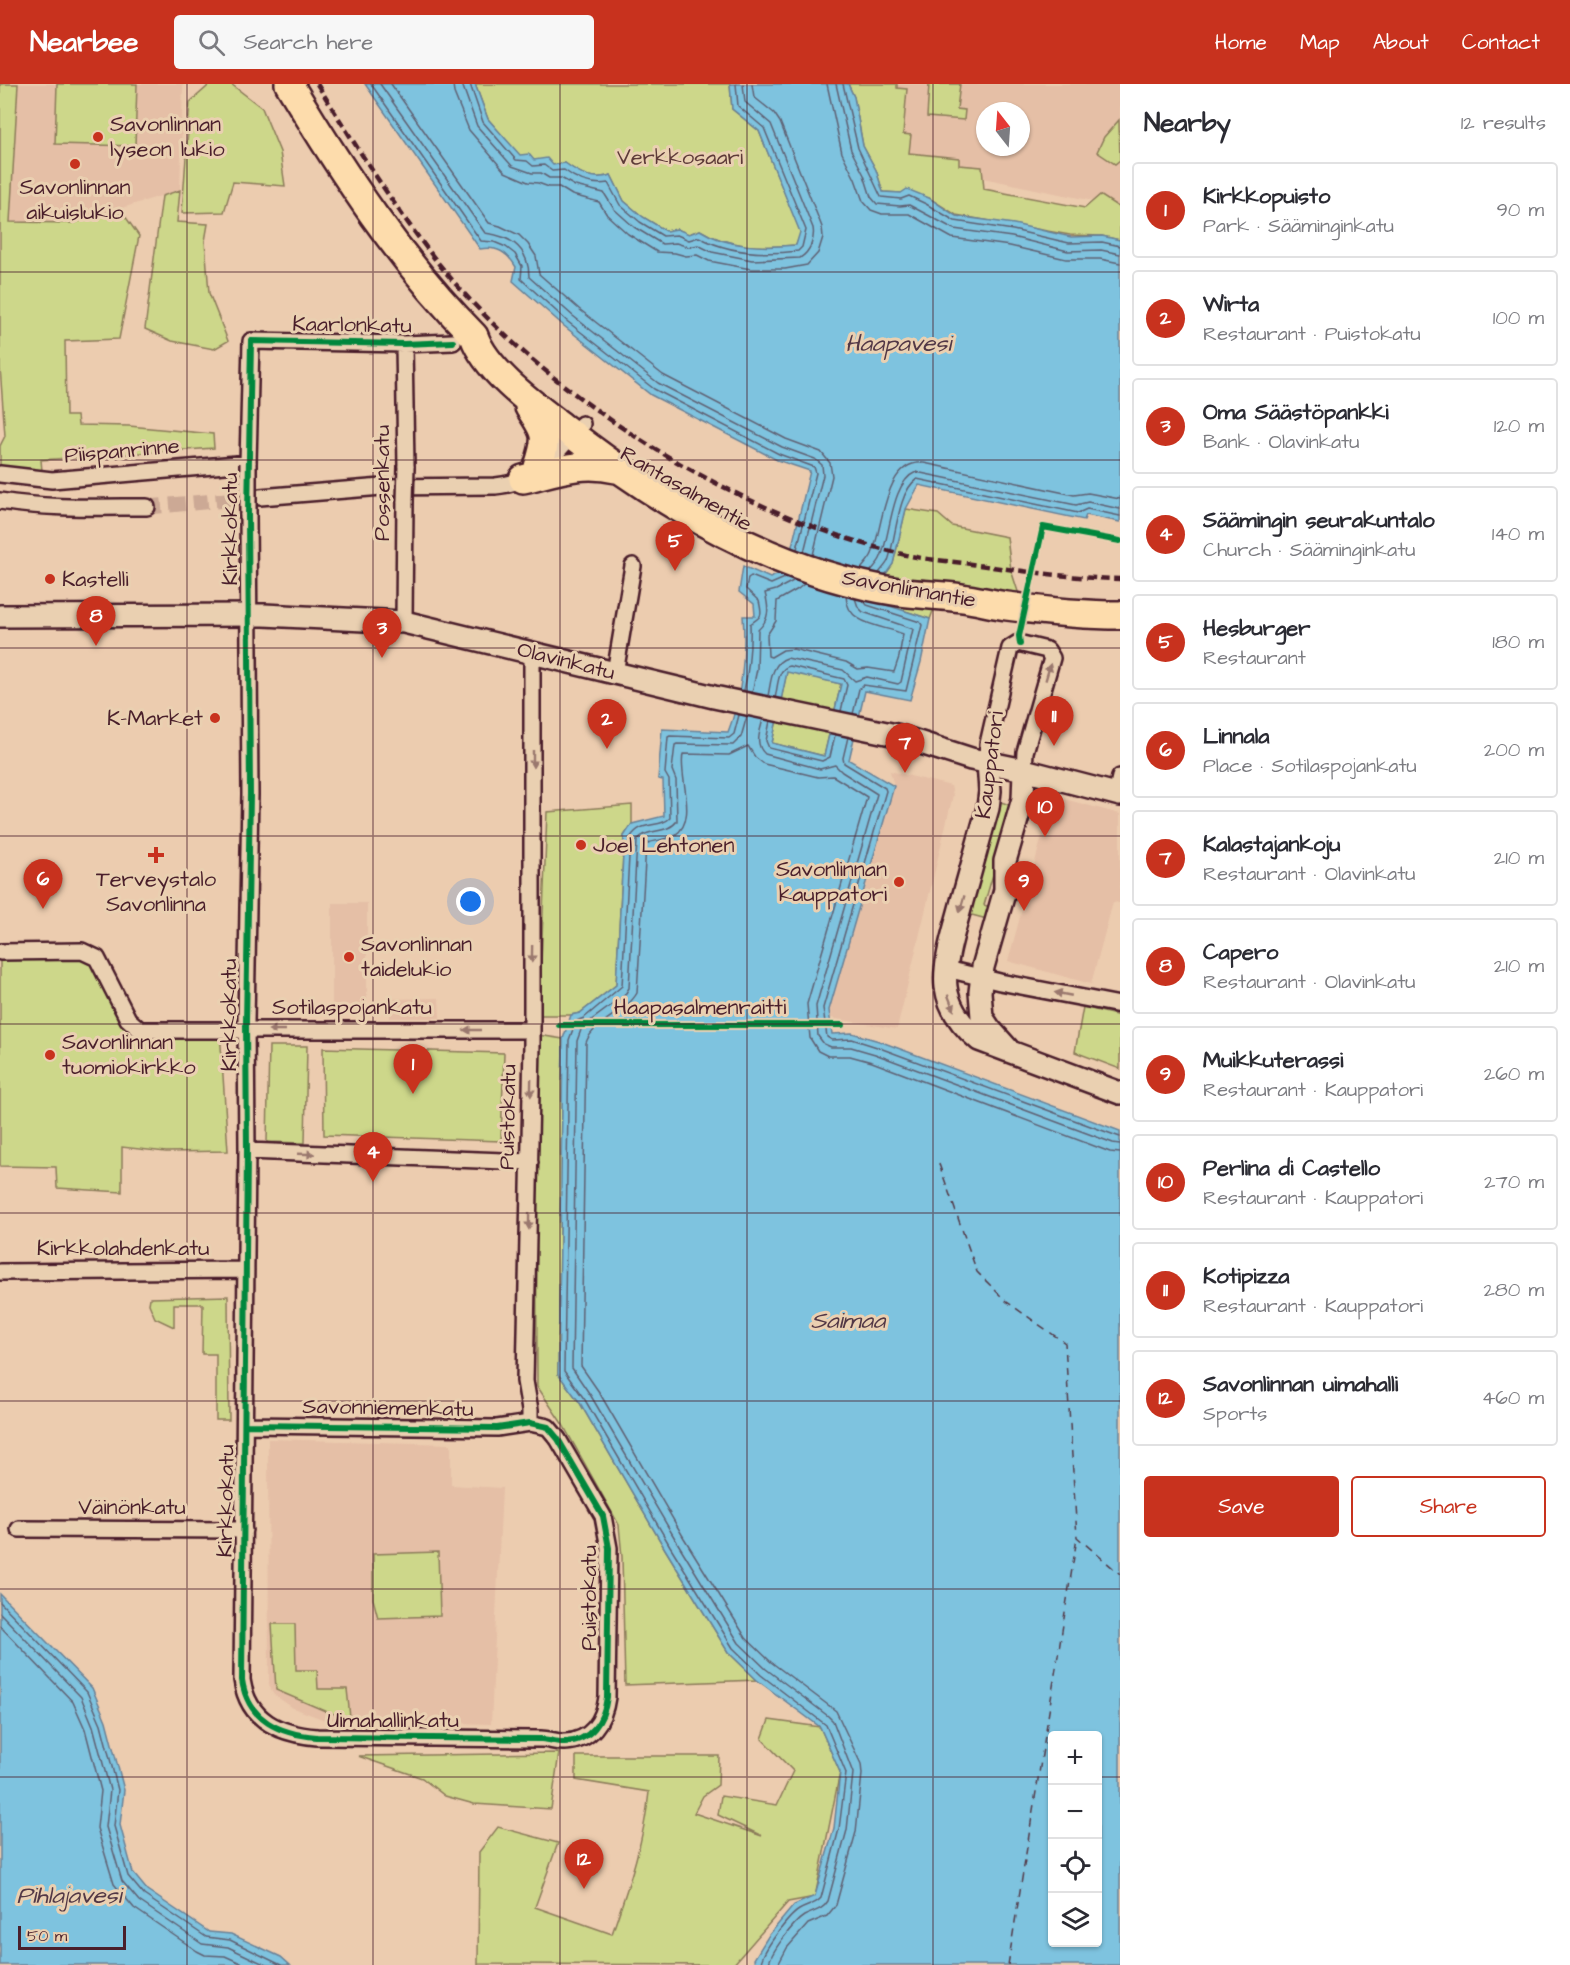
<!DOCTYPE html>
<html lang="en">
<head>
<meta charset="utf-8">
<style>
  body { margin:0; font-family:"Architects Daughter",sans-serif; background:#f7f7f7; color:#2b2b33 }
  .controls { position:absolute; right:18px; bottom:18px; display:grid; overflow:hidden; border-radius:6px; box-shadow:0 2px 4px #0004 }
  .controls button { width:54px; height:54px; display:grid; place-items:center; padding:0; border:0; border-bottom:2px solid #e1e1e2; background:#fff; color:#2b2b33; font:30px sans-serif }
  .compass { position:absolute; left:976px; top:18px; width:54px; height:54px; border-radius:50%; background:#fff; box-shadow:0 2px 4px #0004; rotate:343deg }
  .scale { position:absolute; left:18px; bottom:15px; width:108px; box-sizing:border-box; padding-left:6px; border:3px solid #4a1f2b; border-top:0; font-size:16px; line-height:21px; white-space:nowrap; color:#4a1f2b; -webkit-text-stroke:4px #ead0b1; paint-order:stroke }
  .you { position:absolute; left:471px; top:818px; width:21px; height:21px; margin:-15px; border:4px solid #fff; border-radius:50%; background:#1a73e8; box-shadow:0 0 0 9px #1a73e833 }
  .badge { display:grid; place-items:center; width:39px; height:39px; border-radius:50%; background:#c8321e; color:#fff; font-size:20px; font-weight:700 }
  .pin { position:absolute; translate:-50% -50px; filter:drop-shadow(0 2px 3px #0008) }
  .pin::after { content:''; position:absolute; top:32px; width:21px; height:18px; background:inherit; clip-path:polygon(0 0,100% 0,50% 100%) }
  .list { margin:0; padding:0; list-style:none }
  h2 { display:flex; justify-content:space-between; align-items:center; height:78px; margin:0; padding:0 24px; font-size:26px }
  h2 small { font-size:20px; font-weight:400; color:#7c7c81 }
  .list li { display:grid; grid-template-columns:39px 1fr auto; gap:18px; align-items:center; box-sizing:border-box; height:96px; margin:0 12px 12px; padding:0 12px; border:2px solid #e1e1e2; border-radius:6px }
  .list b { display:block; font-size:22px; white-space:nowrap }
  .list p { margin:0; font-size:20px; white-space:nowrap; color:#7c7c81 }
  .list em { font-size:20px; font-style:normal; color:#7c7c81 }
  .actions { display:flex; gap:12px; padding:18px 24px }
  .actions a { flex:1; padding:14px 0; border:2px solid #c8321e; border-radius:6px; text-align:center; font-size:21px; color:#c8321e }
  .actions .main { background:#c8321e; color:#fff }
  .icon { flex:none; width:33px; height:33px; fill:none; stroke:currentColor; stroke-width:2; stroke-linecap:round; stroke-linejoin:round }
  .map { position:relative; flex:none; width:1120px; height:1881px; overflow:hidden }
  header { display:flex; align-items:center; gap:36px; box-sizing:border-box; height:84px; padding:0 30px; background:#c8321e; color:#fff }
  header strong { font-size:28px }
  nav { display:flex; gap:33px; margin-inline-start:auto; font-size:21px }
  .search { width:420px; height:54px; background:#f7f7f7; display:flex; align-items:center; gap:15px; box-sizing:border-box; padding:0 21px; border-radius:6px; color:#7c7c81; font-size:22px }
  main { display:flex }
  aside { flex:1; background:#fff }
  .map>svg:first-child { display:block }
</style>
</head>
<body>
<header>
<strong>Nearbee</strong>
<div class="search"><svg class="icon" aria-label="search" viewBox="0 0 24 24"><circle cx="10" cy="10" r="6"/><path d="M15 15l6 6"/></svg>Search here</div>
<nav><a>Home</a><a>Map</a><a>About</a><a>Contact</a></nav>
</header>
<main>
<div class="map">
<svg width="1120" height="1881" viewBox="0 0 1120 1881">
  <rect width="100%" height="100%" fill="#ecccaf"/>
  <filter id="ink" filterUnits="userSpaceOnUse"><feTurbulence type="fractalNoise" baseFrequency=".0167" numOctaves="2"/><feDisplacementMap in="SourceGraphic" scale="12" xChannelSelector="R" yChannelSelector="G"/><feConvolveMatrix kernelMatrix="1 2 1 2 8 2 1 2 1" color-interpolation-filters="sRGB"/></filter>
  <g filter="url(#ink)">
    <path fill="#e5bfa6" fill-rule="evenodd" d="M18 0H183L180 106 73 139 9 138Z
      M892 0H1120V135L1093 117 906 78ZM985 27H1021V63H985Z
      M890 687 951 702 953 711 897 945 831 934 829 926 894 702Z
      M1053 712 1120 730V819L1113 818 1091 900 1008 877Z
      M332 819H367V926H332Z
      M439 914 440 934H390V915Z
      M268 1355 451 1360V1401L502 1404 491 1640 325 1636 293 1624 273 1610 269 1600Z"/>
    <path fill="#cdd78a" stroke="#8c7b5a" stroke-width="1.5" d="M0 0H18L10 138 73 139 113 127 125 132 139 152 119 255 65 257 66 332H77L78 341 129 342 213 350 214 364 41 376 42 387 0 382V362L5 352 0 283Z
      M57 0H137L135 62 55 60Z
      M208 0H231L262 24 280 68 285 102 233 98 224 128 182 129 190 18 207 3Z
      M475 0H730L732 25 759 47 801 149 796 161C764 164 728 164 700 146L688 150 677 145 666 147 643 133 624 117 611 91C593 97 580 90 565 79L552 81 520 72 488 35Z
      M848 0H897V4L907 5 903 50 911 51 909 69 959 74V81L982 83 984 105 1085 124 1100 111 1120 124V156L1102 152 1070 151 956 131 929 114 901 109 883 108 876 86 863 62 854 13Z
      M929 0H960L957 25 965 26 964 36 927 33Z
      M1119 36 1120 76 1115 80 1097 68 1104 53Z
      M180 106 177 138 208 140 205 157 209 209 228 257 214 265 172 257 145 245 162 112Z
      M906 425 938 430 952 442 1007 453 1011 486 1022 520H936L930 535 868 515 893 480Z
      M787 587 841 600 824 672 772 659Z
      M1001 718 1013 722 984 821 990 823 987 835 968 830Z
      M632 721V740L624 752 616 901 580 929 571 931H539L547 728Z
      M82 867 140 946 220 947 228 1067 166 1068 122 1063V1108L57 1104 56 1083 0 1082V868Z
      M1083 923 1120 932V985L1075 968Z
      M538 951 563 955 558 1290 580 1319 665 1465 728 1568 757 1596 625 1601 622 1473 619 1441 563 1341 537 1302 536 953Z
      M269 962H307L305 1059 267 1058Z
      M323 964 504 969 501 1057 324 1051Z
      M228 1212 229 1336H216V1270H202L203 1220H174V1243L155 1234 149 1220 150 1214Z
      M438 1468 440 1532 378 1534 373 1515V1470Z
      M272 1540H295L296 1586H317L318 1605H347L350 1633 330 1629 276 1606Z
      M769 1636 820 1643 840 1688 815 1813 788 1818 733 1881 478 1880 479 1768 498 1743 558 1759 535 1823 612 1850C628 1803 644 1758 649 1708L576 1696V1672H719L718 1701 703 1712 694 1729 762 1752 718 1731 721 1712 777 1721 793 1687 762 1655Z
      M559 1669 551 1725 474 1720 445 1712 422 1694 358 1672Z"/>
    <path fill="#7ec3df" stroke="#698197" stroke-width="1.5" fill-rule="evenodd" d="M365 0H475L488 35 520 71 529 70 534 76 547 74 553 81 565 79C580 90 593 97 611 91L624 117 643 133 666 147 677 145 689 150 700 146C728 164 764 164 796 161L800 148 759 47 732 25 730 0H848L854 13 863 62 876 86 883 108 901 109 907 105 929 114 956 132 1014 140 1071 153 1102 152 1120 156V438L1086 431 1084 436 919 401 906 425 893 480 868 515 930 535 921 578 910 616 865 607 849 676 894 702 829 926 832 950 852 949 879 957 1120 1047V1881H756L754 1875 769 1851 794 1821 815 1812 834 1744 840 1688 820 1643 757 1596 728 1568 665 1465 580 1319 558 1290 563 955 571 931 580 929 616 901 624 752 632 740 664 732 663 696 658 695 662 645 728 648C742 613 746 569 743 532H755L754 520 739 508 743 482 770 494 786 487 810 387 777 376 651 311 564 242 513 197 516 183C507 168 497 162 480 165ZM787 588 841 600 824 672 772 659ZM1052 1652H1098V1858H1052Z
      M0 1510 92 1604 106 1637 124 1706 120 1741 133 1789 147 1806 209 1848 231 1850 281 1873 290 1881H0Z"/>
    <g fill="none" stroke-linecap="round" stroke-linejoin="round">
      <path stroke="#5f6173" stroke-width="1.5" d="M371 0 481 157 494 158 506 163 515 170 522 182 521 195 568 238 654 305 779 370 814 383 816 389 797 465
        M380 0 485 149C511 152 529 164 529 193L573 232 658 299 782 363 815 375 822 381 823 391 804 468
        M391 0 489 139 500 142 519 151 528 160 536 172 539 190 579 225 663 291 786 355 821 368 830 379 832 392 813 471
        M453 0 454 9 469 46 505 88 528 98 538 99 549 103H559L572 111 599 118 607 131 628 150 657 168 675 169 686 172 697 171 709 177 751 185H785L807 181 818 169 823 153 822 143 780 38 774 29 754 13 752 0
        M462 0 477 42 512 82 532 89H541L549 94H561L575 102 604 109 614 125 634 143 662 160 676 159 689 163 698 161 712 168 752 176 800 174C810 168 815 155 813 144L771 40 745 18 743 0
        M470 0 483 38 516 76 527 77 533 82 544 81 552 87 564 86C577 96 591 102 608 99L620 121 640 138 663 152 677 151 689 156 699 153C728 169 765 171 798 167L802 163 806 146 764 44 738 22 736 0
        M827 0 842 69 855 95 863 117 871 126 882 130H909L952 154 1010 162 1066 175H1100L1120 179
        M836 0 851 66 864 91 871 113 877 120 900 122 909 121 954 145 1012 153 1068 167 1101 166 1120 170
        M843 0 858 64 881 113 901 115 909 112 926 120 955 137 1013 146 1069 159 1102 158 1120 162
        M861 485C865 480 870 475 872 470 883 444 884 375 924 379L1074 411 1088 409 1120 415
        M871 487C874 483 878 479 880 475 891 453 890 399 916 388L1076 421 1088 418 1120 425
        M879 489C882 485 886 481 888 477 896 456 897 408 917 395L1078 429 1087 425 1120 432
        M804 500 798 505 777 517 776 537 767 551 768 572 771 573 783 566 793 565 846 578 858 585 868 584 894 588 899 573 903 550C882 541 847 542 846 512
        M744 607C749 584 751 563 750 540 761 532 763 534 759 517L746 505 748 494 751 492 771 500 787 493
        M752 609 757 585 758 546C770 535 769 524 765 509L776 506 795 496
        M768 612C771 598 771 579 787 574L843 586 855 597 867 593 898 600 901 598 913 545 863 528 858 523 855 514
        M775 614C778 603 777 584 790 582L844 595 847 601 841 627
        M853 630 859 605 863 601 906 607 922 541 920 538 867 521 863 516
        M739 631 734 650 729 654 670 652 668 653 665 689 669 696 670 734C659 745 642 735 630 754L622 902 584 934 576 937 569 956 564 1287 585 1316 670 1462 733 1564 761 1591 826 1641 846 1689 839 1745 821 1814C815 1821 807 1821 799 1826 789 1832 760 1869 761 1881
        M747 632 741 653 733 661 677 660 675 661 672 686 676 696 677 737C667 751 646 743 637 757L629 904 624 912 582 943 577 957 572 1284 591 1312 677 1458 739 1559 766 1585 828 1632 833 1637 853 1689 847 1746 828 1817C822 1827 813 1827 804 1832 794 1838 769 1870 769 1881
        M763 635C760 648 754 660 765 670L820 685 835 681 842 688 877 710 816 922 818 952 824 960 831 963H851L875 970 1113 1059 1120 1060
        M770 637 766 657 769 664 822 677 830 673 835 651
        M848 653 843 674 844 679 885 704 886 707 823 924 827 953 832 956 852 955 877 963 1120 1053
        M0 1518 87 1608 101 1640 118 1706 114 1742 128 1792 144 1811 206 1853 230 1856 281 1881
        M0 1529 81 1613 93 1642 110 1706 106 1743 122 1797 139 1817 202 1860 228 1863 266 1881
        M0 1542 73 1618 85 1645 101 1707 97 1744 114 1800 134 1824 197 1867 205 1871 225 1872 245 1881
        M778 1881 787 1864 808 1840 827 1832 836 1821 856 1748 862 1690 861 1680 836 1627 771 1578 746 1554 684 1454 599 1308 581 1282 586 959C592 938 626 929 637 909L646 761 648 759C656 756 667 756 675 751 699 736 678 692 683 670L729 671 748 662 755 673 764 680 818 693 833 692 867 713 807 920 810 954 818 967 828 972H850L872 978 1110 1068 1120 1069"/>
      <path stroke="#523846" stroke-width="1.5" stroke-dasharray="8 6" stroke-linecap="butt" d="M939 1080 977 1188 1007 1218 1065 1259 1077 1453 1120 1490
        M1008 1881 1077 1454"/>
      <path stroke="#cca995" stroke-width="15" stroke-dasharray="15 8" stroke-linecap="butt" d="M147 423 260 413"/>
      <defs>
        <path id="street" d="M404 260 406 383
          M0 390 52 396 248 379 251 257 404 260 453 258
          M260 413 382 403 495 402C504 401 514 400 523 395 546 383 565 359 582 340
          M0 417C48 425 98 423 147 423
          M404 538 405 417
          M615 589 633 482
          M988 678V660L1010 564 1018 559 1047 566 1052 574 1025 668 1024 686
          M1116 710 1120 693
          M0 868 82 867 97 874 128 935 140 946H531
          M947 885 1000 898 1120 921
          M247 1067 530 1078
          M0 1188 246 1186
          M530 1339V1326L525 1297 532 960V569
          M245 1341 497 1344 530 1339 548 1343 558 1355 603 1432 609 1464 607 1613C604 1637 591 1657 565 1658 558 1659 549 1655 541 1655L317 1653C280 1650 248 1637 242 1596L247 1067 246 938 250 710 248 430
          M19 1445 244 1446"/>
        <path id="secondary" d="M0 532 264 531 404 538 714 613 896 651 971 675 1024 686 1120 711
          M988 678 990 707 988 724C979 755 971 786 962 817 956 842 943 877 946 903 949 925 962 942 979 956L1120 1009
          M1008 965 990 945 982 933 980 908 983 883 1005 806V777L1023 715 1024 686"/>
        <path id="highway" d="M289 0C343 90 400 177 474 252 486 287 535 322 565 345 663 421 774 489 899 508 920 511 942 511 962 514 977 516 992 520 1007 522 1045 527 1082 531 1120 531
          M529 323C547 350 548 352 538 383
          M523 395C557 387 581 377 616 385"/>
      </defs>
      <use href="#street" stroke="#4a1f2b" stroke-width="20"/>
      <use href="#secondary" stroke="#4a1f2b" stroke-width="26"/>
      <use href="#highway" stroke="#4a1f2b" stroke-width="32"/>
      <use href="#street" stroke="#ead0b1" stroke-width="15"/>
      <use href="#secondary" stroke="#ead0b1" stroke-width="21"/>
      <use href="#highway" stroke="#fddcac" stroke-width="27"/>
      <path stroke="#4a1f2b" stroke-width="4.5" stroke-dasharray="9 4.5" stroke-linecap="butt" d="M317 0C357 63 396 127 443 185 551 317 737 431 902 470 925 476 949 477 971 480 1021 487 1070 494 1120 495"/>
      <defs>
        <path id="street-bridge" d="M405 417 406 383
          M248 430V379"/>
      </defs>
      <use href="#street-bridge" stroke="#4a1f2b" stroke-width="20" stroke-linecap="butt"/>
      <use href="#street-bridge" stroke="#ead0b1" stroke-width="15"/>
      <defs>
        <path id="cycleway" d="M1020 560 1019 552 1043 443 1120 457
          M559 941H842
          M245 1341 497 1344 530 1339 548 1343 558 1355 603 1432 609 1464 607 1613C604 1637 591 1657 565 1658 558 1659 549 1655 541 1655L317 1653C280 1650 248 1637 242 1596L247 1067 246 938 250 710 248 430 251 257 404 260 453 258"/>
      </defs>
      <use href="#cycleway" stroke="#ead0b1" stroke-width="10"/>
      <use href="#cycleway" stroke="#00873e" stroke-width="6"/>
    </g>
    <defs><path id="oneway-solid" d="M-6-.8H1V-3.2L6.5 0L1 3.2V.8H-6Z" transform="scale(1.5)"/></defs>
    <g fill="#9a786e">
      <use href="#oneway-solid" transform="translate(1048 588) rotate(-74)"/>
      <use href="#oneway-solid" transform="translate(533 675) rotate(90)"/>
      <use href="#oneway-solid" transform="translate(962 820) rotate(106)"/>
      <use href="#oneway-solid" transform="translate(532 870) rotate(91)"/>
      <use href="#oneway-solid" transform="translate(1063 910) rotate(-169)"/>
      <use href="#oneway-solid" transform="translate(951 919) rotate(69)"/>
      <use href="#oneway-solid" transform="translate(277 946) rotate(-180)"/>
      <use href="#oneway-solid" transform="translate(472 946) rotate(-180)"/>
      <use href="#oneway-solid" transform="translate(531 1004) rotate(91)"/>
      <use href="#oneway-solid" transform="translate(306 1070) rotate(2)"/>
      <use href="#oneway-solid" transform="translate(529 1137) rotate(91)"/>
    </g>
  </g>
  <path fill="none" stroke="#4a1f2b" stroke-width="1.5" stroke-opacity="0.55" d="M187 0V1881M373 0V1881M560 0V1881M747 0V1881M933 0V1881M0 188H1120M0 376H1120M0 564H1120M0 752H1120M0 940H1120M0 1129H1120M0 1317H1120M0 1505H1120M0 1693H1052M1098 1693H1120"/>
  <g fill="#c8321e" stroke="#ead0b1" stroke-width="2">
    <circle cx="98" cy="53" r="6"/>
    <circle cx="75" cy="80" r="6"/>
    <circle cx="50" cy="495" r="6"/>
    <circle cx="215" cy="634" r="6"/>
    <circle cx="581" cy="761" r="6"/>
    <path d="M153 762h6v6h6v6h-6v6h-6v-6h-6v-6h6z"/>
    <circle cx="899" cy="798" r="6"/>
    <circle cx="349" cy="873" r="6"/>
    <circle cx="50" cy="971" r="6"/>
  </g>
  <g text-anchor="middle" dominant-baseline="central" stroke-width="6" stroke-linejoin="round" paint-order="stroke">
    <g font-size="22" fill="#4a1f2b" stroke="#ead0b1" text-anchor="start">
      <text x="110" y="40">Savonlinnan<tspan x="110" dy="25">lyseon lukio</tspan></text>
      <text x="75" y="103" text-anchor="middle">Savonlinnan<tspan x="75" dy="25">aikuislukio</tspan></text>
      <text x="62" y="495">Kastelli</text>
      <text x="203" y="634" text-anchor="end">K-Market</text>
      <text x="593" y="761">Joel Lehtonen</text>
      <text x="887" y="785" text-anchor="end">Savonlinnan<tspan x="887" dy="25">kauppatori</tspan></text>
      <text x="156" y="795" text-anchor="middle">Terveystalo<tspan x="156" dy="25">Savonlinna</tspan></text>
      <text x="361" y="860">Savonlinnan<tspan x="361" dy="25">taidelukio</tspan></text>
      <text x="62" y="958">Savonlinnan<tspan x="62" dy="25">tuomiokirkko</tspan></text>
    </g>
    <g font-size="22" fill="#5e3b39" stroke="#ead0b1">
      <text x="680" y="73">Verkkosaari</text>
    </g>
    <g font-size="22" fill="#4a1f2b" stroke="#ead0b1">
      <text transform="translate(352 241) rotate(1)">Kaarlonkatu</text>
      <text transform="translate(122 367) rotate(-5)">Piispanrinne</text>
      <text transform="translate(382 399) rotate(-90)">Possenkatu</text>
      <text transform="translate(686 405) rotate(30)">Rantasalmentie</text>
      <text transform="translate(230 445) rotate(-90)">Kirkkokatu</text>
      <text transform="translate(909 505) rotate(10)">Savonlinnantie</text>
      <text transform="translate(566 577) rotate(14)">Olavinkatu</text>
      <text transform="translate(990 681) rotate(-83)">Kauppatori</text>
      <text x="352" y="923">Sotilaspojankatu</text>
      <text x="700" y="923">Haapasalmenraitti</text>
      <text transform="translate(229 931) rotate(-90)">Kirkkokatu</text>
      <text transform="translate(508 1033) rotate(-89)">Puistokatu</text>
      <text x="123" y="1164">Kirkkolahdenkatu</text>
      <text transform="translate(388 1324) rotate(1)">Savonniemenkatu</text>
      <text transform="translate(226 1417) rotate(-89)">Kirkkokatu</text>
      <text x="132" y="1423">Väinönkatu</text>
      <text transform="translate(589 1514) rotate(-90)">Puistokatu</text>
      <text x="393" y="1636">Uimahallinkatu</text>
    </g>
    <g font-size="24" font-style="italic" fill="#523846" stroke="#ead0b1">
      <text x="898" y="260">Haapavesi</text>
      <text x="848" y="1237">Saimaa</text>
      <text x="69" y="1812">Pihlajavesi</text>
    </g>
  </g>
</svg>
<div class="controls">
<button>+</button>
<button>−</button>
<button><svg class="icon" aria-label="locate" viewBox="0 0 24 24"><circle cx="12" cy="12" r="6"/><path d="M12 2v4M12 18v4M2 12h4M18 12h4"/></svg></button>
<button><svg class="icon" aria-label="layers" viewBox="0 0 24 24"><path d="M12 4l9 5-9 5-9-5zM3 14l9 5 9-5"/></svg></button>
</div>
<svg class="compass" viewBox="-18 -18 36 36"><path d="M0-13l5 13h-10z" fill="#e53935"/><path d="M0 13l5-13h-10z" fill="#7c7c81"/></svg>
<div class="scale">50 m</div>
<div class="you"></div>
<div class="pin badge" style="left:413px;top:1010px">1</div>
<div class="pin badge" style="left:607px;top:665px">2</div>
<div class="pin badge" style="left:382px;top:574px">3</div>
<div class="pin badge" style="left:373px;top:1098px">4</div>
<div class="pin badge" style="left:675px;top:487px">5</div>
<div class="pin badge" style="left:43px;top:825px">6</div>
<div class="pin badge" style="left:905px;top:689px">7</div>
<div class="pin badge" style="left:96px;top:562px">8</div>
<div class="pin badge" style="left:1024px;top:827px">9</div>
<div class="pin badge" style="left:1045px;top:753px">10</div>
<div class="pin badge" style="left:1054px;top:662px">11</div>
<div class="pin badge" style="left:584px;top:1805px">12</div>
</div>
<aside>
<h2>Nearby<small>12 results</small></h2>
<ul class="list">
<li><span class="badge">1</span><div><b>Kirkkopuisto</b><p>Park · Sääminginkatu</p></div><em>90 m</em></li>
<li><span class="badge">2</span><div><b>Wirta</b><p>Restaurant · Puistokatu</p></div><em>100 m</em></li>
<li><span class="badge">3</span><div><b>Oma Säästöpankki</b><p>Bank · Olavinkatu</p></div><em>120 m</em></li>
<li><span class="badge">4</span><div><b>Säämingin seurakuntalo</b><p>Church · Sääminginkatu</p></div><em>140 m</em></li>
<li><span class="badge">5</span><div><b>Hesburger</b><p>Restaurant</p></div><em>180 m</em></li>
<li><span class="badge">6</span><div><b>Linnala</b><p>Place · Sotilaspojankatu</p></div><em>200 m</em></li>
<li><span class="badge">7</span><div><b>Kalastajankoju</b><p>Restaurant · Olavinkatu</p></div><em>210 m</em></li>
<li><span class="badge">8</span><div><b>Capero</b><p>Restaurant · Olavinkatu</p></div><em>210 m</em></li>
<li><span class="badge">9</span><div><b>Muikkuterassi</b><p>Restaurant · Kauppatori</p></div><em>260 m</em></li>
<li><span class="badge">10</span><div><b>Perlina di Castello</b><p>Restaurant · Kauppatori</p></div><em>270 m</em></li>
<li><span class="badge">11</span><div><b>Kotipizza</b><p>Restaurant · Kauppatori</p></div><em>280 m</em></li>
<li><span class="badge">12</span><div><b>Savonlinnan uimahalli</b><p>Sports</p></div><em>460 m</em></li>
</ul>
<div class="actions"><a class="main">Save</a><a>Share</a></div>
</aside>
</main>
</body>
</html>
